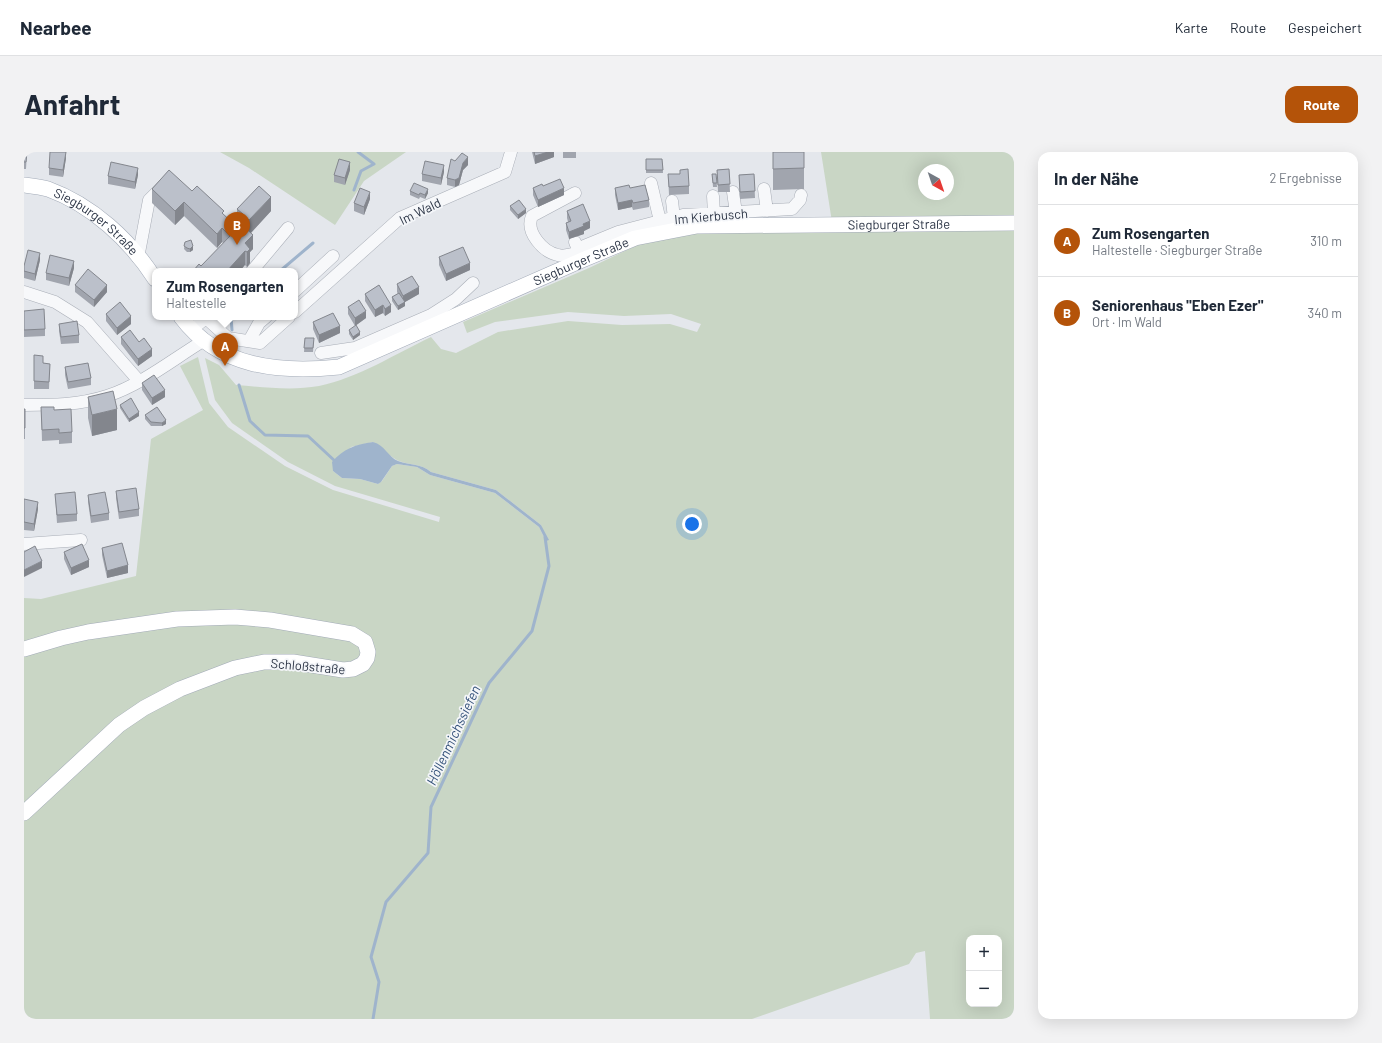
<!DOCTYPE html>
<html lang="de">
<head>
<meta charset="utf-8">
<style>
  body { margin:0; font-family:Barlow,sans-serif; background:#f2f2f3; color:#1f2937 }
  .controls { position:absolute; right:12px; bottom:12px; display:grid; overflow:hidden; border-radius:8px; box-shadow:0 4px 16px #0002 }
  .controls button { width:36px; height:36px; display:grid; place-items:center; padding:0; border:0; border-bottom:1px solid #e0e1e3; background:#fff; color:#1f2937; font:20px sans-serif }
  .compass { position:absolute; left:894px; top:12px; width:36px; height:36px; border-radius:50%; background:#fff; box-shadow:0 4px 16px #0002; rotate:140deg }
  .you { position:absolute; left:668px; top:372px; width:14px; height:14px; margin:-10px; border:3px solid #fff; border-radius:50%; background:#1a73e8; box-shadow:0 0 0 6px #1a73e833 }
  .badge { display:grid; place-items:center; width:26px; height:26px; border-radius:50%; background:#b45309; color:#fff; font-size:13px; font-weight:700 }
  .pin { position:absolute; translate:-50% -33px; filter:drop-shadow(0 1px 2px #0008) }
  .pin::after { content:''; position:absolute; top:21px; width:14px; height:12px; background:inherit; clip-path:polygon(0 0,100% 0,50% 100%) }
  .popup { position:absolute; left:128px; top:116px; width:146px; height:52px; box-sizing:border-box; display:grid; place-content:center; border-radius:8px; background:#fff; filter:drop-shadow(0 1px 3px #0005); font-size:13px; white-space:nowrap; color:#747a83 }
  .popup b { font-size:15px; color:#1f2937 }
  .popup::after { content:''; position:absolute; left:50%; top:100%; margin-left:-8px; border:8px solid transparent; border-top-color:#fff }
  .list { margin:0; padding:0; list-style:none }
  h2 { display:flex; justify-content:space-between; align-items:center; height:52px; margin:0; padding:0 16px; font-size:17px }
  h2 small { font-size:13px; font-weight:400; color:#747a83 }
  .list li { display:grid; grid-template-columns:26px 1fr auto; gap:12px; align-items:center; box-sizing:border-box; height:72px; padding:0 16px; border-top:1px solid #e0e1e3 }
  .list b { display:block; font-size:15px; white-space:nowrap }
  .list p { margin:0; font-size:13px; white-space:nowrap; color:#747a83 }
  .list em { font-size:13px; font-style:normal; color:#747a83 }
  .map { position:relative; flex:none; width:990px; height:867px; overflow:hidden; border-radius:12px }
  header { display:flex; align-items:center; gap:24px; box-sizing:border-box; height:56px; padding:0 20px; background:#fff; border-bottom:1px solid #e0e1e3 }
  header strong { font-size:19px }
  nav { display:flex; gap:22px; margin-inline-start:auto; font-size:14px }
  .intro { display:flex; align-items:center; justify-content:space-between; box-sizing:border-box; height:96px; padding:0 24px }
  h1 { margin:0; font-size:28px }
  .button { padding:10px 18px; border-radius:12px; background:#b45309; color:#fff; font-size:14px; font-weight:700 }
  main { display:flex; gap:24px; padding:0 24px }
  aside { flex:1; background:#fff; border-radius:12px; box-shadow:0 4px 16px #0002 }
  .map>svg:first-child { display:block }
</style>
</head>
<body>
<header>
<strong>Nearbee</strong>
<nav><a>Karte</a><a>Route</a><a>Gespeichert</a></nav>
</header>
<div class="intro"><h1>Anfahrt</h1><a class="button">Route</a></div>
<main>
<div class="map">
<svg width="990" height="867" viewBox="0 0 990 867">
  <rect width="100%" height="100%" fill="#e4e7ec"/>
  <path fill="#c9d6c5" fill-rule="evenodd" d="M196 0H382L340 29 311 73 225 16Z
    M797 0H990V867H906L901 799 892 801 885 812 728 867H0V446L17 447 112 424 127 287 179 258 156 214 174 205 185 251 204 275 261 314 309 338 415 370 416 365 311 334 264 310 208 271 191 248 181 206 195 213 212 233C239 235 267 239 295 234 334 226 371 202 407 185L417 197 432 201 474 180 544 169 598 173 646 172 673 180 677 172 647 162 600 164 544 160 471 170 443 181 439 170 565 116 664 69 808 70ZM900 18H924V42H900ZM349 290C355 294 369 307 375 309 387 314 397 311 407 320L472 338 517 373 522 389 515 375 471 341 406 323 393 315 373 312 368 314 358 329 354 332 336 327 318 326 309 319 327 295ZM945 786H975V852H945Z"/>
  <path fill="#9fb4cc" d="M349 290C361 293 364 305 374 309 387 314 397 311 407 320L472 338 517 373 525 388 522 389 515 375 471 341 406 323 393 315 373 312 368 314 357 330 354 332 336 327 318 326 309 319 308 310C319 297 332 292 349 290Z"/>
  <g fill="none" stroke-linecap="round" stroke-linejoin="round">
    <path stroke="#9fb4cc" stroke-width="3" d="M330 38 337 19 350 12 334 0
      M256 119 289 91
      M207 165 208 178
      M215 233 226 269 241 283 284 284 312 310
      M349 867 355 830 347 805 362 750 404 701 407 655 465 531 508 479 525 414 521 385"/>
    <defs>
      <path id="minor" d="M627 31 636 69
        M740 37 743 59
        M709 40 712 61
        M551 41 508 64C501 80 519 100 534 103 540 105 549 102 555 100L551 90
        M689 44 690 62
        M648 49 650 66
        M114 106 125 48 139 34
        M556 109 555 100 560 94 594 80 659 63 768 57 776 48 777 43
        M228 119 264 76
        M271 139 309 104
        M0 140 31 150 63 170 115 229
        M271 160 376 66 481 20 487 0
        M167 178 182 166 204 186 236 191 265 165
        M225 189 235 171 242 165
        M297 201 331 196 407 163 432 147 449 131
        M0 253C27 253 56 253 83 244 117 233 148 208 179 189
        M0 392 57 388"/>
      <g id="major">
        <path id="s1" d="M0 33C8 34 17 35 24 37 68 53 106 88 131 127"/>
        <path id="s2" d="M157 165C195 216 256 221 315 215L556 109 611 86 673 74 990 71"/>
        <path d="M0 497 37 486 64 480 153 467 211 465 246 468 328 482 341 490 344 500 343 506 339 512 329 517 319 518 269 510H240L211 516 156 537 120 556 95 573 0 661"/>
      </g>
    </defs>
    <use href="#minor" stroke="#a9aeb7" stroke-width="13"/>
    <use href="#major" stroke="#a3abb8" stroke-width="16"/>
    <use href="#minor" stroke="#f7f8fa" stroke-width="12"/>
    <use href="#major" stroke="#fff" stroke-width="15"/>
  </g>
  <path fill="#a1a5ae" d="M0 0H3L2 17H0Z
    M508 0H530V5L511 12Z
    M539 0H552V6H539Z
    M749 0 780 16V37L749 38Z
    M42 6 39 25 25 23V16Z
    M622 7H638L639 21H622Z
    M431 9 444 13 439 18 435 33 431 35 423 33V26Z
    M705 17 706 40H694L693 18Z
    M326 18 321 33 310 30V23Z
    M420 20 417 33 398 29V22Z
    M644 22 665 34V42L645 43Z
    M688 22H692L693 35H689Z
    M730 22 731 46 716 47 715 23Z
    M114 23 111 37 84 32V24Z
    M519 34 540 43 514 55 509 43V36Z
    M591 36H606L625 48V55L609 58 608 55 594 58 591 43Z
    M128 37 168 39 200 63 210 72 213 69V57L247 59 227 81 229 97 226 100V111L223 115 198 90 193 96 160 64 151 73 128 51Z
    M386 39 404 41 401 47 396 45 395 47 386 43Z
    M346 47 340 63 330 59V51Z
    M486 54 502 61 494 67 486 58Z
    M543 59 566 76 560 79V82L545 87 542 78V71L544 70 543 66Z
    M161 90 169 98 166 100H163L160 97Z
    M415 105 446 118 422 129 415 113Z
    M16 108 11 129 0 126V114Z
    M50 116 45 134 22 128V121Z
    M373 132 395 142 381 150V154L374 158 368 149V145L374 142 373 140Z
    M51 133 83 140 70 155 51 140Z
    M355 133 367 160 361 164 359 161 351 165 341 149V142Z
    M324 155 342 166 331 174 324 162Z
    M0 159 21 177V184L0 185Z
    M82 162 107 172 93 183 82 169Z
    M289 170 316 181 295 191 289 177Z
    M35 172 55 183V191L37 192 35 179Z
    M325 178 336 183 329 188 325 182Z
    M97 185 115 190 128 204 114 214 97 192Z
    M281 186H290L289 200H280Z
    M10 203 19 211 26 212 25 237H10Z
    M41 215 67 226V233L44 237 41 223Z
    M118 231 141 245 128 253 118 238Z
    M64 245 93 278 68 284 64 266Z
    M96 253 115 264 105 270 96 256Z
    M17 255 30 258 48 280V291L35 292V288L18 289Z
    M0 257 1 276V287H0Z
    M121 263 142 272 138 274H127L121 267Z
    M92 339 115 357V364L95 367 92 346Z
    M31 342 53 362V369L33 371Z
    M64 343 85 361V368L67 371 64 350Z
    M0 347 14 357 10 379 0 378Z
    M78 396 104 421 83 426 78 403Z
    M40 400 65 415 47 423 40 407Z"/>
  <path fill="#83868d" d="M42 0V6L39 25V18Z
    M524 0H530V5L511 12V4Z
    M444 5V13L439 18 435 33 431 35V28L439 11Z
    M326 10V18L321 33V26Z
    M420 13V20L417 33V26Z
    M114 16V23L111 37V30Z
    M540 36V43L514 55V48Z
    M404 37V41L401 47V43Z
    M346 40V47L340 63V55Z
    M247 45V59L225 83V68Z
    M608 48V55L594 58V51Z
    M160 50V64L151 73V59Z
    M502 57V61L494 67V63Z
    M222 65V79L216 71Z
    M566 69V76L560 79V82L545 87V80L559 72Z
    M198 76V90L193 96V82Z
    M229 83V97L226 100V111L223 115V100L221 99V113L216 119H203L221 91Z
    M169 94V98L166 100V97Z
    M16 101V108L11 129V122Z
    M50 109V116L45 134V126Z
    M446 111V118L422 129V122Z
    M83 133V140L70 155V148Z
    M395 135V142L381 150V154L374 158V154L379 151V144Z
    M359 153V161L351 165V158Z
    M367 153V160L361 164V157Z
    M342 159V166L331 174V166Z
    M107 164V172L93 183V176Z
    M316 174V181L295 191V183Z
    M336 180V183L329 188V185Z
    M128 197V204L114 214V207Z
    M141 238V245L128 253V246Z
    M93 257V278L68 284V263Z
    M115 260V264L105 270V267Z
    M142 268V272L138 274V271Z
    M14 350V357L10 379V372Z
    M65 408V415L47 423V416Z
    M18 409V416L0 425V418Z
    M104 413V421L83 426V419Z"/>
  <path fill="#bbc0ca" stroke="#83868d" d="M0 0H3L2 10H0Z
    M26 0H42L39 18 25 16Z
    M510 0H524L511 4Z
    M749 0H780V16L749 17Z
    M438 1 444 5 439 11 435 26 431 28 423 26 427 7 431 9Z
    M315 7 326 10 321 26 310 23Z
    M622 7H638L639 18H622Z
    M401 9 420 13 417 26 398 22Z
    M87 10 114 16 111 30 84 24Z
    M664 17 665 34 645 35 644 22H656V18Z
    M705 17 706 32 694 33 693 18Z
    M145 18 168 39 173 34 200 59 198 61 210 72 219 62 213 57 235 34 247 45 225 68 222 65 216 71 229 83 221 91 226 97 223 100 221 99 203 119H169L175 112 177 114 206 84 198 76 193 82 160 50 151 59 128 37Z
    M688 22H692L693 31H689Z
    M730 22 731 39 716 40 715 23Z
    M536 27 540 36 514 48 509 36 518 32 519 34Z
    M390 31 404 37 401 43 396 41 395 43 386 39Z
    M605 33 606 36 621 33 625 48 609 51 608 48 594 51 591 36Z
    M336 36 346 40 340 55 330 51Z
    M495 48 502 57 494 63 486 54Z
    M559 52 566 69 559 72 560 74 545 80 542 71 547 69 543 59Z
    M167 88 169 94 166 97 163 96 160 94 161 90Z
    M439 95 446 111 422 122 415 105Z
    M4 98 16 101 11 122 0 119V114Z
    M26 103 50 109 45 126 22 121Z
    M64 117 83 133 70 148 51 133Z
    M388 124 395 135 379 144 373 132Z
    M355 133 367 153 361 157 359 153 351 158 341 142Z
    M375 141 381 150 374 154 368 145Z
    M335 148 342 159 331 166 324 155Z
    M96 150 107 164 93 176 82 162Z
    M20 157 21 177 0 178V159Z
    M309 161 316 174 295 183 289 170Z
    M53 169 55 183 37 185 35 172Z
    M332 173 336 180 329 185 325 178Z
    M106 178 115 190 120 186 128 197 114 207 97 185Z
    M281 186H290L289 196H280Z
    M10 203 19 204V211L26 212 25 230 10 229Z
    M64 211 67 226 44 230 41 215Z
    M130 223 141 238 128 246 118 231Z
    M89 239 93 257 68 263 64 245Z
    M107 246 115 260 105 267 96 253Z
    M17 255H30V258L47 257 48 280 35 281V277L18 278Z
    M133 255 142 268 138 271 127 270 121 263Z
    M0 257H1V276H0Z
    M112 336 115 357 95 360 92 339Z
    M51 340 53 362 33 363 31 342Z
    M81 340 85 361 67 364 64 343Z
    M0 347 14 350 10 372 0 370Z
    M98 391 104 413 83 419 78 396Z
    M58 392 65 408 47 416 40 400Z
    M11 394 18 409 0 418V400Z"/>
  <g text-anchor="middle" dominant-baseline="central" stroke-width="3.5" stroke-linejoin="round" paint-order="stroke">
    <g font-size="13" fill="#2b3445" stroke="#f4f6f9">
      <text transform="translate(396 59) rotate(-26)">Im Wald</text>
      <text transform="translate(687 64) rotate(-5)">Im Kierbusch</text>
      <text stroke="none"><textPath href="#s1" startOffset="83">Siegburger Straße</textPath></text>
      <text stroke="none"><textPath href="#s2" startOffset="762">Siegburger Straße</textPath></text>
      <text stroke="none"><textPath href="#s2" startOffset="438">Siegburger Straße</textPath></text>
      <text transform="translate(284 514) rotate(5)">Schloßstraße</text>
    </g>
    <g font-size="14" font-style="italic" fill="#34527a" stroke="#f4f6f9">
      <text transform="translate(429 583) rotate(-65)">Höllenmichssiefen</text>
    </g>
  </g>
</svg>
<div class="controls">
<button>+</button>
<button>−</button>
</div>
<svg class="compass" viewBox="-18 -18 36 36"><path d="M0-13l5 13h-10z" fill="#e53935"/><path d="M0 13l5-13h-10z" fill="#747a83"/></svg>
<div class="you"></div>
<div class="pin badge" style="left:201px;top:214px">A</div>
<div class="popup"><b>Zum Rosengarten</b>Haltestelle</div>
<div class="pin badge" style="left:213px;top:93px">B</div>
</div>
<aside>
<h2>In der Nähe<small>2 Ergebnisse</small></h2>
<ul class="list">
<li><span class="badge">A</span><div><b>Zum Rosengarten</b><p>Haltestelle · Siegburger Straße</p></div><em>310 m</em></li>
<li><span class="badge">B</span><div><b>Seniorenhaus &quot;Eben Ezer&quot;</b><p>Ort · Im Wald</p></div><em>340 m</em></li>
</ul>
</aside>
</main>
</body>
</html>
